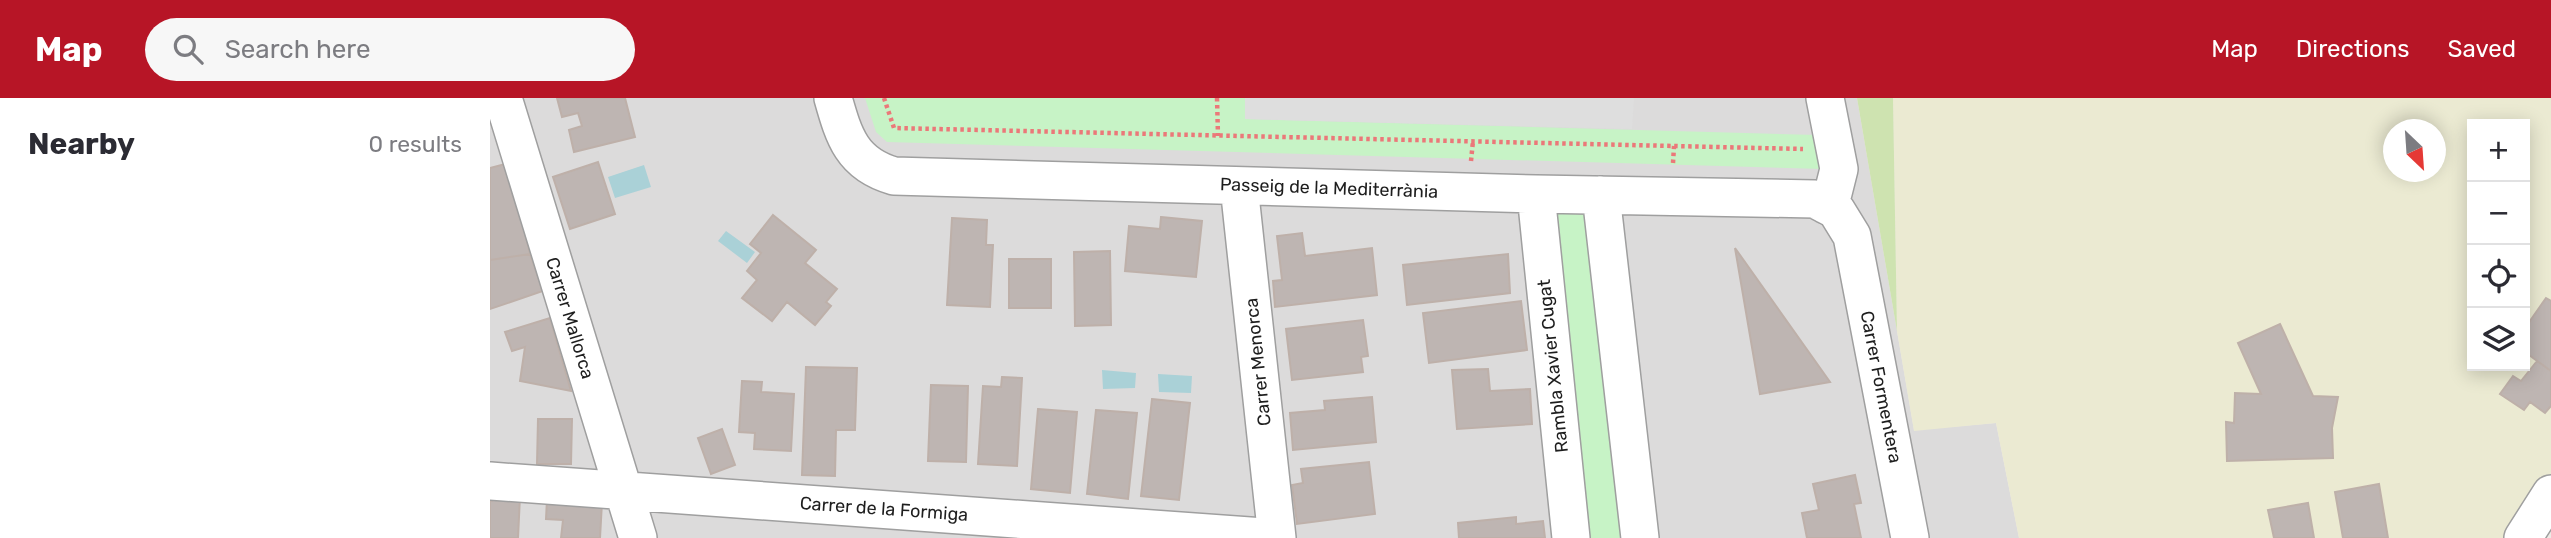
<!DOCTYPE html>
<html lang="en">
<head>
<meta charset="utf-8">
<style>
  body { margin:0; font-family:Rubik,sans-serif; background:#f7f7f7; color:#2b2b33 }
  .controls { position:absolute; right:21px; top:21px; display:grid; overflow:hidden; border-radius:0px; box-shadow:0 4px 18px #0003 }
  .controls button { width:63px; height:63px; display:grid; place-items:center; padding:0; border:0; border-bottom:2px solid #e1e1e2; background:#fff; color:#2b2b33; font:35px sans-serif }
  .compass { position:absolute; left:1893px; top:21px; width:63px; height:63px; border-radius:50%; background:#fff; box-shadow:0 4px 18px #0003; rotate:155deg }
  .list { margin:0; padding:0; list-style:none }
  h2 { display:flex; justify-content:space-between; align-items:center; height:91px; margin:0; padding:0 28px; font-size:30px }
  h2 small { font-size:23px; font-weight:400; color:#7c7c81 }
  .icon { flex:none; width:38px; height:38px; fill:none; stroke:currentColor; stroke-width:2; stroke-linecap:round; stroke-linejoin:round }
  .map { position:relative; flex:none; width:2061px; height:440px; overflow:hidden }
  header { display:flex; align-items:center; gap:42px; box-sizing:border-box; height:98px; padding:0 35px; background:#b71526; color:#fff }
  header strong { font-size:33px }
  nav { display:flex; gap:38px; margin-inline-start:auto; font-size:24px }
  .search { width:490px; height:63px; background:#f7f7f7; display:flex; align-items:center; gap:18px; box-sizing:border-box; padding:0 24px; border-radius:38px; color:#7c7c81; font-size:26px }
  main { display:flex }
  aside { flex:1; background:#fff }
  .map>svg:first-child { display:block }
</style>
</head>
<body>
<header>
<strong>Map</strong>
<div class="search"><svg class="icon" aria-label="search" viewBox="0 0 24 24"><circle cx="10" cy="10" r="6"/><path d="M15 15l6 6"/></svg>Search here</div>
<nav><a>Map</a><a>Directions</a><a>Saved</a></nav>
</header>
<main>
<aside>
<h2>Nearby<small>0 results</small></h2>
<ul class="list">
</ul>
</aside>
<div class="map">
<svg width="2061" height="440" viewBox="0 0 2061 440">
  <rect width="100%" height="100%" fill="#eeeae5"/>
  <path fill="#dcdbdb" d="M0 0H1367L1424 332 1506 325 1529 440H0Z"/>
  <path fill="#ebead2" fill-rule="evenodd" d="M1403 0H2061V428L2020 440H1529L1506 325 1424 333 1407 233ZM1982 26H2035V268H1982ZM1904 32H1946V74H1904Z"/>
  <path fill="#cee3b0" d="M1367 0H1403L1407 233Z"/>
  <path fill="#c7f3c6" d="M375 0H755L756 21 1328 37 1334 71 397 44 386 34Z
    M1072 112 1092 113 1100 123 1132 440H1091L1065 119Z"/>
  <path fill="#dedede" d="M755 0H1144L1142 31 755 21Z"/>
  <path fill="#aad1d7" d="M154 67 161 89 125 100 118 79Z
    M236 133 265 154 257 165 228 143Z
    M612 272 646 275 645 290 613 291Z
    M668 276 702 278 701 295 669 294Z"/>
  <path fill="#beb5b2" stroke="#beb0a9" stroke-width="2" d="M67 0H135L145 39 84 54 79 32 92 28 88 15 72 19Z
    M108 64 125 116 80 131 63 79Z
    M19 65 40 156 0 162V70Z
    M283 117 326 152 315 165 347 191 336 204 341 208 325 227 297 204 282 223 252 200 267 182 257 173 271 155 260 146Z
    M671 119 712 123 706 179 635 173 639 128 670 131Z
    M462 120 497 122 496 147H503L500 209 457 207Z
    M812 135 815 158 882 150 887 197 785 209 783 183 792 182 787 138Z
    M1245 150 1340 284 1270 296Z
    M620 153 621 227 585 228 584 154Z
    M40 156 53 193 0 211V162Z
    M1018 156 1020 195 917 207 913 167Z
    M519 161H561V210H519Z
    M2056 200 2061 203V273L2035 254V230Z
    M1031 203 1037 252 939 265 933 215Z
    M60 220 81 293 30 283 35 249 22 253 15 234Z
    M873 222 878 258 871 259 873 274 802 282 796 231Z
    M1790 226 1823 298 1848 299 1842 330 1843 360 1737 363 1736 324 1744 325 1745 295 1771 296 1748 245Z
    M2047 263 2061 273V308L2055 315 2040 304 2034 312 2010 296 2023 278 2031 283Z
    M316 269 367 270 365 332H346L345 378 312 377Z
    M998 271 1000 293 1040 291 1042 326 967 331 962 272Z
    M512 279 532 280 527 368 488 366 493 288 511 289Z
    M252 283 272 284 271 294 304 296 301 353 264 351 265 335 249 334Z
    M441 287 478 288 476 364 438 363Z
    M882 299 886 344 803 352 800 315 835 312 834 303Z
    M662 301 700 305 689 402 651 398Z
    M548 311 587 314 580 395 541 391Z
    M606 312 647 315 638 401 597 396Z
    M48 321H82L81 366H47Z
    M232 331 245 367 221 376 208 340Z
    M879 364 885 416 807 426 802 387 813 385 811 371Z
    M1365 377 1371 405 1364 406 1371 440H1317L1312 415 1329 412 1323 386Z
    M1889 386 1898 440H1853L1845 394Z
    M3 397 30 398 28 440H0V403H2Z
    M57 401 112 404 110 440H71L73 422 56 421Z
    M1818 405 1824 440H1784L1778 412Z
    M1026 419V426L1053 423 1055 440H969L968 425Z"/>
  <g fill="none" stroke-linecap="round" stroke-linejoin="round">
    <defs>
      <path id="minor" d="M13 0 148 440
        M343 0C354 39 362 66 404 78L1046 96 1325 101 1346 112 1362 138 1420 440
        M1335 0 1349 71 1343 95 1336 107
        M749 88 787 440
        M1046 96 1081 440
        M1111 97 1150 440
        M0 383 787 440
        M2033 440 2061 396"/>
    </defs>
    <use href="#minor" stroke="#9f9f9f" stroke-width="40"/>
    <path stroke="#eb7879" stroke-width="4.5" stroke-dasharray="3.5 3.5" stroke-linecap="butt" d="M394 0 404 30 1313 51
      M727 0 728 38
      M981 63 983 43
      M1183 65 1184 48"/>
    <use href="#minor" stroke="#fff" stroke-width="37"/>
  </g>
  <g text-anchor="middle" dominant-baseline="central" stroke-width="6" stroke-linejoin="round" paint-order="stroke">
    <g font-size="18" fill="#1e1e1e" stroke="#fff">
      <text transform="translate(839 90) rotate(2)">Passeig de la Mediterrània</text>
      <text transform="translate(80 220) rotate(73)">Carrer Mallorca</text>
      <text transform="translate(768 264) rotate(-96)">Carrer Menorca</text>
      <text transform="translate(1063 268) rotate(-96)">Rambla Xavier Cugat</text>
      <text transform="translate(1391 289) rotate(79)">Carrer Formentera</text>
      <text transform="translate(394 411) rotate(4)">Carrer de la Formiga</text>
    </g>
  </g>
</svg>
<div class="controls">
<button>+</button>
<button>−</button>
<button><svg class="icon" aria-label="locate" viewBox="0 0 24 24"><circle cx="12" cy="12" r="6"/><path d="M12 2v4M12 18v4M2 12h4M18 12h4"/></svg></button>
<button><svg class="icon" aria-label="layers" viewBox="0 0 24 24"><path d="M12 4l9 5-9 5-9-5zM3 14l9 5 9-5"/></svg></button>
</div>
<svg class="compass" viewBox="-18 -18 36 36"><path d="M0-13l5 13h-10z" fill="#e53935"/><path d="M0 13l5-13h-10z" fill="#7c7c81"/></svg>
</div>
</main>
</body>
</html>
